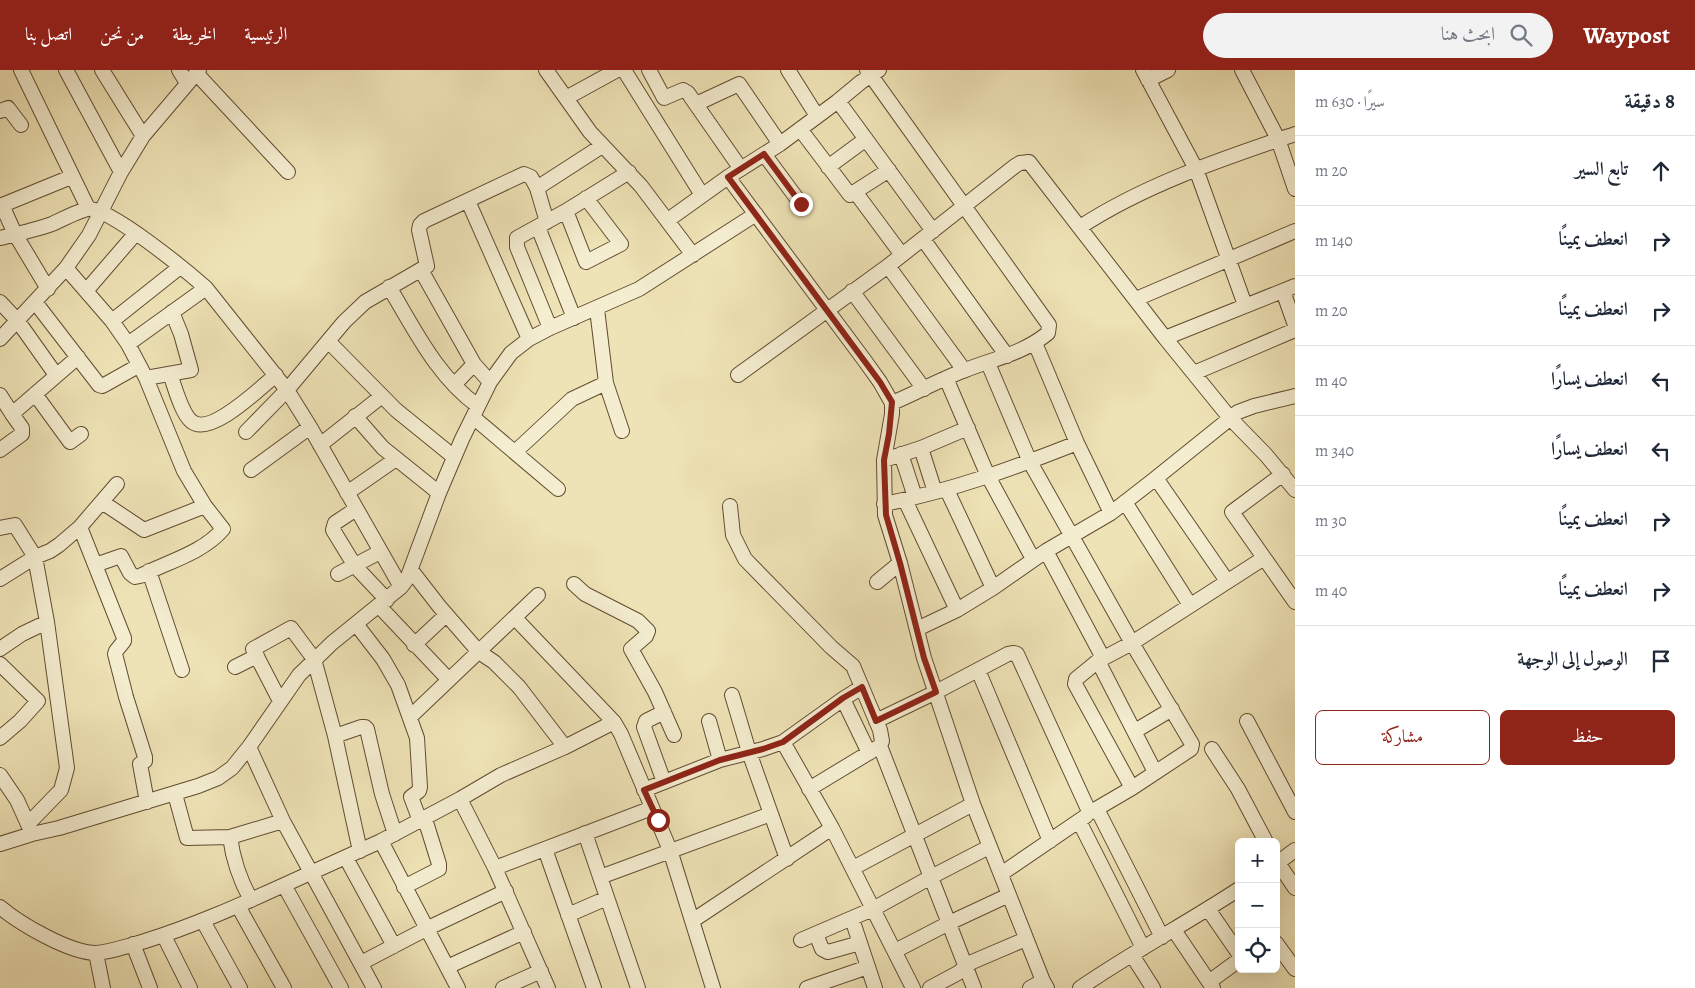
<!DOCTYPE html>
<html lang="ar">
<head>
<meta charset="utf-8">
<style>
  body { margin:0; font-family:Alegreya,Amiri,serif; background:#f2f2f3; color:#1f2937; direction:rtl }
  .controls { position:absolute; right:15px; bottom:15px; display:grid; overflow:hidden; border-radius:8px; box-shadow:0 5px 20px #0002 }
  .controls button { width:45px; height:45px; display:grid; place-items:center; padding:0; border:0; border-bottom:1px solid #e0e1e3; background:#fff; color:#1f2937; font:25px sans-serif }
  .stop { position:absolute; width:15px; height:15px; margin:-11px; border:4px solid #8f2418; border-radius:50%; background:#fff }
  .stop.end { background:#8f2418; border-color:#fff; box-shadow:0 1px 5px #0008 }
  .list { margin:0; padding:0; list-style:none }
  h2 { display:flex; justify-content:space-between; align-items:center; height:65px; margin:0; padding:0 20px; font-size:21px }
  h2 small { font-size:16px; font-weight:400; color:#747a83 }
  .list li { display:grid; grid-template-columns:32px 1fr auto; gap:15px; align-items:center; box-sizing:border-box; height:70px; padding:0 20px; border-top:1px solid #e0e1e3 }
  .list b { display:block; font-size:19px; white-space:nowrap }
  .list em { font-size:16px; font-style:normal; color:#747a83 }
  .actions { display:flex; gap:10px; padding:15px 20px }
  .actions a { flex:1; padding:11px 0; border:1px solid #8f2418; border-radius:8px; text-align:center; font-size:18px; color:#8f2418 }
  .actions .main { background:#8f2418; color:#fff }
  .icon { flex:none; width:28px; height:28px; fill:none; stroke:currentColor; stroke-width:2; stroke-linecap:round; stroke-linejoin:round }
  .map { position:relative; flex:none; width:1295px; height:918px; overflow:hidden; direction:ltr }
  header { display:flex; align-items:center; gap:30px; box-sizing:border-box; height:70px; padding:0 25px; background:#8f2418; color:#fff }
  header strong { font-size:24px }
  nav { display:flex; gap:28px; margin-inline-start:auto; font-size:18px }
  .search { width:350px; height:45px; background:#f2f2f3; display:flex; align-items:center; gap:12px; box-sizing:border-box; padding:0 18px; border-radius:28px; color:#747a83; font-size:19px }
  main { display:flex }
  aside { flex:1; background:#fff }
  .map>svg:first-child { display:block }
</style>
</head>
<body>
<header>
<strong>Waypost</strong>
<div class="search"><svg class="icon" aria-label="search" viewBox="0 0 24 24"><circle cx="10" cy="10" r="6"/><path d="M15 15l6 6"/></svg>ابحث هنا</div>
<nav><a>الرئيسية</a><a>الخريطة</a><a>من نحن</a><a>اتصل بنا</a></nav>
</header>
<main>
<aside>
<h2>8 دقيقة<small>سيرًا · 630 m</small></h2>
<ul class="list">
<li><svg class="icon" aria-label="ahead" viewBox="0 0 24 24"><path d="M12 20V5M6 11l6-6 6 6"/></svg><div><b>تابع السير</b></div><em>20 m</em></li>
<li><svg class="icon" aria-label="right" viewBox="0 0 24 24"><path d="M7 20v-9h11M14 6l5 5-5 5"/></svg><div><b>انعطف يمينًا</b></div><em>140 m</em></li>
<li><svg class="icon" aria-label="right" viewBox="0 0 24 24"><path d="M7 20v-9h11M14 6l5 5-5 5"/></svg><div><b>انعطف يمينًا</b></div><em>20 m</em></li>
<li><svg class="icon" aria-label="left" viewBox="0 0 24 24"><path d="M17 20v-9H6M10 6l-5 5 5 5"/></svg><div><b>انعطف يسارًا</b></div><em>40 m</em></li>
<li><svg class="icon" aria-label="left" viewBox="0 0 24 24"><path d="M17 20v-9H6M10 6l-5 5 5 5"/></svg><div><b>انعطف يسارًا</b></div><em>340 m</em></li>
<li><svg class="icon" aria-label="right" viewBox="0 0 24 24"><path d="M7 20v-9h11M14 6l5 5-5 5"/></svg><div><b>انعطف يمينًا</b></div><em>30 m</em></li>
<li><svg class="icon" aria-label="right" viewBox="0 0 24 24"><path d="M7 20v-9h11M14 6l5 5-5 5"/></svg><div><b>انعطف يمينًا</b></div><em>40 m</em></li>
<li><svg class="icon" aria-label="arrive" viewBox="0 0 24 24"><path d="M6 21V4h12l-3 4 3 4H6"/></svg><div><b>الوصول إلى الوجهة</b></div></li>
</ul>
<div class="actions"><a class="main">حفظ</a><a>مشاركة</a></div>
</aside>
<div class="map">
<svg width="1295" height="918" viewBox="0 0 1295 918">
  <rect width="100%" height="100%" fill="#eee3b6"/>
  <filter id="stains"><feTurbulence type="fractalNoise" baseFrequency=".004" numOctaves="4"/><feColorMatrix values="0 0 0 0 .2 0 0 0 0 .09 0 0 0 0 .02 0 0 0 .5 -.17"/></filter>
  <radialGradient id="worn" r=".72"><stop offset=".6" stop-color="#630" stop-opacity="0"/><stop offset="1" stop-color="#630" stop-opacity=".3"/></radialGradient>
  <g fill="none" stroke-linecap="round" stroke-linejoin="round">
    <defs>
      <path id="street" d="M21 0 88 138
        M66 0 121 102
        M102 0 143 66
        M179 0 187 13
        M546 0 590 62 641 116 693 185
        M624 0 702 125
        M649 0 664 28 683 20 688 23 741 99
        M788 0 817 46
        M867 0 1049 255 1048 263C1023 284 992 289 963 301 939 310 916 323 892 333
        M1143 0 1196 99 1245 235
        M1242 0 1278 69 1295 119
        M196 3 288 102
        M1148 10 1168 0
        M566 28 617 0
        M838 31 861 12 879 0
        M696 34 739 14 780 74
        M0 41 8 38 21 55
        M800 59 850 125 889 100
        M764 84 801 134
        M828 97 866 69
        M728 107 865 291 880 312 892 333V344L884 390 885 445 900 493 924 588 973 734 1043 911 1047 918
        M856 123 902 185
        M468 131 529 269
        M2 135 15 164 48 219
        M0 136 71 107
        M566 141 586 192 621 174 586 128
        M668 150 728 107 780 74 838 31 933 161
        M547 152 537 118 602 76
        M538 157 574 248
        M1080 157C1146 114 1222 89 1295 64
        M0 168C17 164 35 160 52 154 61 150 80 140 88 139 108 136 188 202 206 218L287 320 310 357 401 517
        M923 169 1007 286
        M888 196 964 300
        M66 198 112 251 128 274 146 308 184 401 205 436 223 459C203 483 167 492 140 506L135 507 130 503 121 486 95 495
        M421 200 474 294 490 312
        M389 217C414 258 437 307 478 336
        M86 221 136 163
        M852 221 924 319
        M1283 221 1295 255
        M1136 229 1295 161
        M0 232 17 250 56 305
        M35 232 99 315 102 316 106 314 138 296
        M597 239 606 313 622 361
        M112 251 180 197
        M550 258 517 177V168L566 141 629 102
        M1165 268 1295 216
        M0 269 66 198 89 165 121 102 143 66 199 0
        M328 271 396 340 454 387
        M1035 273 1077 373 1111 443
        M128 274 206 218
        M988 293 1030 392 1132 573 1192 674 1191 679 1132 718
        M1194 303 1295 260
        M170 304C175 317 181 342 191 351 210 368 261 317 276 305
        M738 305 888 196 1015 96 1020 93 1029 92 1165 268 1230 348 1266 385 1295 420
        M146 308 191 300 181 264 172 242
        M946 308 988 406 1033 489
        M454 315 474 294
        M35 324 70 372 81 364
        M0 325 12 344 78 287
        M355 346 383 378 439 423
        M473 347 558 419
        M246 362 287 320 344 252 365 232 427 196 419 160 420 155 424 151 524 104 531 107 537 118
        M320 375 382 326
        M921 378 935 422
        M0 380 22 364V358L12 344
        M515 382 572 329 606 313
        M901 384 915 427
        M884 390 921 378 968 358
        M251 400 310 357
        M1283 404 1232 442 1295 532
        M1156 408 1238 342 1254 336 1295 326
        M947 420 993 518
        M347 423 396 389
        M905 430 957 540
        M102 432 144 460 205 436
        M1125 432 1190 535
        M884 434C951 421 1014 398 1077 373
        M730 436 733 465 745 489 831 577 853 596 880 660 882 671 880 676 974 918
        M356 439 335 453 333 460 355 496 387 530
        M80 457 124 568V571L116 581 115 584 126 627 145 687V691L140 694 147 732
        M0 458 15 455 35 487 47 552 67 698 61 720 28 754
        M1046 481 1103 588
        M149 501 182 600
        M338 504 380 482
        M0 509 35 487 50 481 59 475 80 457 117 414
        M877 512 900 493
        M574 514 585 524 638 551 648 561 646 566 631 579 655 622 674 665
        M379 536 448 609
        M515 548 614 652 621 664 670 780 713 918
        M356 554 383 589 398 615 417 668 420 717 419 721 411 727 420 751
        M917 559 957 540 993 518 1046 481 1111 443 1156 408 1227 511
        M414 575 446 545
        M0 579 22 564 47 552
        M1098 591 1155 702
        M0 594 38 631 20 651 0 668
        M235 597 257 586
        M978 600 1050 771
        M732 625 749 682 787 789
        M843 629 869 683
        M280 631 253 579 291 558 314 589 335 666 360 781
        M410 647 538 525
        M709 651 720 690
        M876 651 936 622 1008 584 1014 583 1017 584 1087 737 1091 742 1132 718 1075 614 1076 609 1098 591 1132 573 1264 488
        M1247 651 1295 742
        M1135 661 1172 639
        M335 666 361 657H365L367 659 382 724 395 764
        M783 672 832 758 913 918
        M249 677 283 751 374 918
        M565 677 614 652
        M1212 679 1238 719 1266 772
        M0 705 17 730 31 761
        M664 712 644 657 646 651 664 642
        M809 719 880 676
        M644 720 720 690 763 679 783 672 843 629 862 617
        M175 724 187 768 230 767 283 751
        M460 729 495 798 548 918
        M1097 739 1162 867
        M1079 751 1143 878
        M585 763 638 918
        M230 767C233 790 240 810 251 830
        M381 771 458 918
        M0 774 32 764 59 758 198 716 218 708 232 698 249 677 299 605 332 573 401 517 407 509 439 423 462 369 490 312 511 283 529 269 550 258 639 219 756 144
        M545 779 594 918
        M346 788 394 876
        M1276 790 1295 818
        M1276 794 1295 780
        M495 798 652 738
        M853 798 973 734
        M1001 804 1086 746
        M600 807 771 744
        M404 817 439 799V794L425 749
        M238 836 284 918
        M0 837C20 854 70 883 96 883 111 882 131 875 145 871 193 856 238 836 284 815
        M1208 839 1239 884
        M568 845 607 828
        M852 849 875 918
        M203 851 240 918
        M692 851 832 758
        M1174 860 1213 918
        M816 864 822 879 828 882 860 873
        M164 866 190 918
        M801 870 873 839 931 807 989 777
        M1276 873 1295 899
        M133 874 150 918
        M895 881 949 853 1009 825
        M96 883 103 918
        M1132 885 1153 918
        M361 893 426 859 506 821
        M447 897 524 862
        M1209 912 1239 890
        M341 918 284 815 381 771 460 729 501 705 565 677 519 617 494 592 479 582 439 536 411 500
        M503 918 541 901
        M807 918 868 897
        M930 918 958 903 972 892 1026 869
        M1030 918 1043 911
        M1080 918C1131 883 1187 853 1239 819"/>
    </defs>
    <use href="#street" stroke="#624c30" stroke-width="16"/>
    <use href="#street" stroke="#f4edd0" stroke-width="14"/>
  </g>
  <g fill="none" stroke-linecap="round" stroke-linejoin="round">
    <path stroke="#8f2418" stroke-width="6" d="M658 750 644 720 720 690 763 679 783 672 843 628 862 617 876 651 936 622 924 588 900 493 886 445 884 390 889 364 892 332 880 312 728 107 764 84 801 134"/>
  </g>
  <rect width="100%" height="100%" filter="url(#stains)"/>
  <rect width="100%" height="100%" fill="url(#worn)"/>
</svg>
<div class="controls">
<button>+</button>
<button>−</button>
<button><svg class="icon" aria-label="locate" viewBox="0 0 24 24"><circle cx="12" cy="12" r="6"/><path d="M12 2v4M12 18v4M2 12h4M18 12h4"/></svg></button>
</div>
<div class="stop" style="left:658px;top:750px"></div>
<div class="stop end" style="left:801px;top:134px"></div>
</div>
</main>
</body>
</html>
